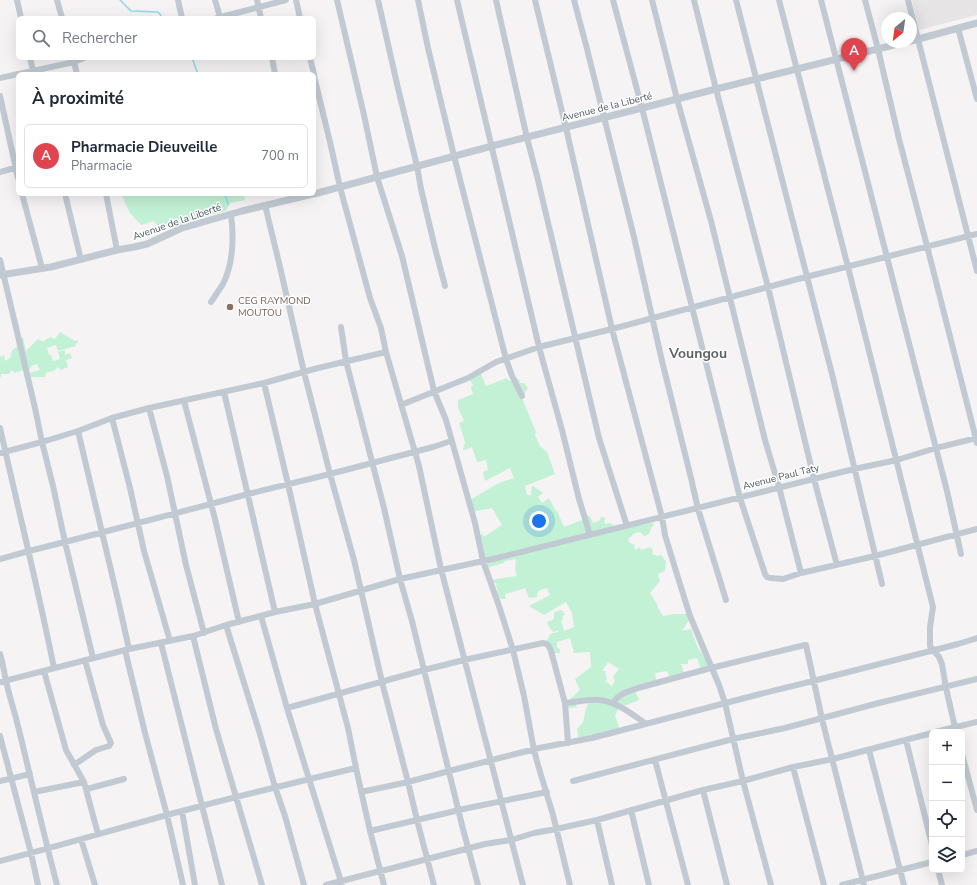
<!DOCTYPE html>
<html lang="fr">
<head>
<meta charset="utf-8">
<style>
  body { margin:0; font-family:"Nunito Sans",sans-serif; background:#f6f6f7; color:#1f2937 }
  .controls { position:absolute; right:12px; bottom:12px; display:grid; overflow:hidden; border-radius:6px; box-shadow:0 4px 16px #0002 }
  .controls button { width:36px; height:36px; display:grid; place-items:center; padding:0; border:0; border-bottom:1px solid #e0e1e3; background:#fff; color:#1f2937; font:20px sans-serif }
  .compass { position:absolute; left:881px; top:12px; width:36px; height:36px; border-radius:50%; background:#fff; box-shadow:0 4px 16px #0002; rotate:209deg }
  .you { position:absolute; left:539px; top:521px; width:14px; height:14px; margin:-10px; border:3px solid #fff; border-radius:50%; background:#1a73e8; box-shadow:0 0 0 6px #1a73e833 }
  .badge { display:grid; place-items:center; width:26px; height:26px; border-radius:50%; background:#1a73e8; color:#fff; font-size:13px; font-weight:700 }
  .pin { position:absolute; translate:-50% -33px; filter:drop-shadow(0 1px 2px #0008) }
  .pin::after { content:''; position:absolute; top:21px; width:14px; height:12px; background:inherit; clip-path:polygon(0 0,100% 0,50% 100%) }
  .list { margin:0; padding:0; list-style:none }
  h2 { display:flex; justify-content:space-between; align-items:center; height:52px; margin:0; padding:0 16px; font-size:17px }
  h2 small { font-size:13px; font-weight:400; color:#747a83 }
  .list li { display:grid; grid-template-columns:26px 1fr auto; gap:12px; align-items:center; box-sizing:border-box; height:64px; margin:0 8px 8px; padding:0 8px; border:1px solid #e0e1e3; border-radius:6px }
  .list b { display:block; font-size:15px; white-space:nowrap }
  .list p { margin:0; font-size:13px; white-space:nowrap; color:#747a83 }
  .list em { font-size:13px; font-style:normal; color:#747a83 }
  .icon { flex:none; width:22px; height:22px; fill:none; stroke:currentColor; stroke-width:2; stroke-linecap:round; stroke-linejoin:round }
  .map { position:relative; flex:none; width:977px; height:885px; overflow:hidden }
  .search { position:absolute; background:#fff; box-shadow:0 4px 16px #0002; left:16px; top:16px; width:300px; height:44px; display:flex; align-items:center; gap:10px; box-sizing:border-box; padding:0 14px; border-radius:6px; color:#747a83; font-size:15px }
  .panel { position:absolute; background:#fff; box-shadow:0 4px 16px #0002; left:16px; top:72px; width:300px; height:124px; border-radius:6px }
  .map>svg:first-child { display:block }
</style>
</head>
<body>
<div class="map">
<svg width="977" height="885" viewBox="0 0 977 885">
  <rect width="100%" height="100%" fill="#f5f3f3"/>
  <path fill="#e6e4e5" d="M912 0H977V15L919 30Z"/>
  <path fill="#c3f1d5" fill-rule="evenodd" d="M121 194H243L245 200 230 203 226 211 159 229 154 221 141 225 130 213Z
    M60 332 75 341 77 340 78 343 75 344 76 346 58 351 56 345 47 348 49 355H51L53 361 60 359 58 352 65 350V355L70 353 72 358 66 360 68 367 61 370 58 367 54 371 48 372 46 373 45 377H31L29 373 40 370 37 364 33 365 29 370 26 367 24 370 14 373 13 371H11L9 374H1V377H0V357L4 355 5 361 10 358V357L11 356 10 354 12 353V350L17 347 16 340 23 337 26 351 38 339 44 342 45 340 51 337 55 339Z
    M480 372 486 386 507 378 509 381 518 379 520 381 519 383H524L528 388 522 398 536 432 535 435 540 446 547 452 555 474 525 486 527 495H531L532 485C536 489 539 489 543 493L538 497 542 503 549 498 555 510 557 511 564 527 582 520 585 517 581 504 588 516H590L593 523 599 521 601 517H604L606 519 604 520 605 524 610 523 613 525 614 527 642 525 651 523 655 524 651 528 649 534 644 536 640 532 635 533 628 539 629 541 628 542 635 545 634 548 636 550 639 547 641 550 650 547 653 550 652 554 657 556 661 555 666 561 665 571 658 574 660 581 650 593 657 604 658 608 663 616 675 614H690L691 617 682 631 691 629 698 648 708 661V667L701 670 697 658 688 660V664H681L684 673 670 678 667 671 655 673 656 680 635 690 639 700 619 708 615 715 620 730 579 739 577 729 583 722 586 709 589 702 576 704 577 707 569 708 567 702 580 690 575 679 591 667 590 652 574 653 570 638 557 642V648L560 649V653H553L547 641 550 634 558 632 559 630 553 632 549 627 547 622 554 619V612L562 610 565 615 562 616 563 620 561 621 564 631 574 627 572 613 566 602 544 615 529 606 550 595 547 588 538 591 537 597 529 598 525 588 516 591 505 594 506 599H502L497 597 498 592 496 585 497 584 496 583H492L490 580 517 576 515 569 516 560 515 559 505 561 504 563 486 568 489 557H482L481 550 484 548 483 545 480 547 478 536 483 534 484 537 502 525 492 508 472 512 468 501 499 483 514 478 510 468 485 481 483 472 488 470 486 460 477 462 472 447 465 450H463L465 442 459 423 464 421 458 408V400L473 394 471 388 473 385 467 376ZM608 662 619 669 613 677 615 681 612 686 605 681 607 679 605 671H602Z"/>
  <g fill="none" stroke-linecap="round" stroke-linejoin="round">
    <path stroke="#90daee" stroke-width="1.5" d="M120 0 131 11 158 12 163 18
      M192 58 198 74
      M222 194 226 197 228 204"/>
    <path stroke="#c1cad2" stroke-width="6" d="M17 0 21 18
      M57 0 62 18
      M178 0 182 18
      M215 0 220 17
      M257 0 261 18
      M296 0 300 18
      M337 0 364 115 377 177 402 256 434 391 446 420 475 523 483 561 499 606 513 650 524 696 534 750 538 765 553 815 570 885
      M378 0 397 84 417 166 421 189 435 248 445 286
      M418 0 428 48 454 156 506 359 512 376 522 396
      M457 0 539 347 562 430 579 499 590 535
      M496 0 527 138 537 176 599 438 627 526
      M535 0 566 128 612 329 662 517 665 535 675 568 690 616 719 685 725 703 743 781 771 885
      M574 0 586 45 634 237 662 361 691 478 698 509 726 600
      M613 0 642 108 740 498 765 574 767 577 770 578 783 579 801 573 875 556 977 529
      M652 0 677 99 711 221 765 440 779 487 801 573
      M694 0 716 89 768 287 814 479 837 565
      M736 0 832 374 882 584
      M779 0 848 267 933 607 930 627V646L939 657 942 664 946 688 956 732
      M821 0 947 491 961 554
      M865 0 878 49 899 139 927 246 977 443
      M908 0 977 271
      M217 18 286 0
      M958 28 977 99
      M30 58 34 74
      M73 58 77 74
      M272 58 275 74
      M310 58 314 74
      M19 74 74 62 84 58
      M314 76 330 142 340 187 370 298 381 328 386 352 419 466 441 569 523 885
      M0 78 18 74
      M0 96 18 178
      M0 172 18 167
      M22 194 42 268
      M65 194 81 260
      M106 194 117 250
      M265 205 280 267 304 372 330 474 354 560 382 682 408 782 417 820 434 885
      M0 260 35 408 42 442 53 486 65 542 93 658
      M211 302C215 296 219 290 223 284 234 262 234 238 231 214
      M341 327 346 361 384 508 400 579 412 621 463 829 478 885
      M264 383 288 484 315 604 348 728 356 768 370 831 384 885
      M224 392 275 612
      M184 401 215 519 239 622
      M401 405 468 378 496 362 539 347 612 329 798 279 977 234
      M149 408 167 476 186 565 204 633
      M112 418 130 488 144 551 170 641
      M0 428C18 508 38 588 54 668
      M78 431 119 604 129 649
      M0 453 42 442 78 431 112 418 149 408 264 383 318 368 386 352
      M0 559 29 551 65 542 211 504 248 494 330 474 433 447 451 441
      M261 616 287 708 342 885
      M226 625 259 731 275 787 285 816 304 885
      M193 636 216 729 262 885
      M161 643 222 885
      M125 650 145 733 167 815 183 885
      M0 654C3 663 4 672 6 681 10 699 16 716 20 734 32 784 44 835 57 885
      M44 671 66 750 84 782 98 834
      M0 682 129 649 193 636 226 625 275 612 315 604 400 579 497 558 854 469 897 460 936 448 977 438
      M565 703C577 702 589 699 600 700 617 702 632 714 645 723
      M613 703 617 698 624 693 638 688 711 668 805 645H806L822 719 864 885
      M287 708 424 670 464 660 543 643C549 644 549 647 551 651L565 703 568 743
      M935 732 977 722
      M0 736 31 853 38 885
      M906 740 932 845
      M869 750 904 885
      M962 754 977 810
      M655 760 688 885
      M74 765 96 750 109 746 111 743 103 725 85 660
      M793 767 824 885
      M0 781 30 774
      M573 781 733 739 785 728 875 704 977 679
      M87 789 124 779
      M703 790 727 885
      M34 792 84 782
      M361 792 408 782 449 771 539 748 592 738 760 694 813 681 958 644 977 638
      M631 810 649 885
      M182 811 195 885
      M597 820 612 885
      M370 831 468 808 547 792
      M81 839 95 885
      M962 855 977 851
      M0 861C61 846 121 827 182 811 239 796 297 782 356 768
      M938 870 942 885
      M326 885 380 871 389 869 485 844 511 840 534 833 556 829 597 820 703 790 743 781 793 767 833 759 932 733
      M842 885 932 862"/>
    <path stroke="#c1cad2" stroke-width="7" d="M911 41 977 23
      M314 194 492 146 642 108 716 89 906 42
      M0 275 51 267 117 250 134 247 147 244 182 228 242 211 313 194"/>
  </g>
  <circle fill="#8d6e63" stroke="#fff" stroke-width="1.5" cx="230" cy="307" r="4"/>
  <g text-anchor="middle" dominant-baseline="central" stroke-width="3" stroke-linejoin="round" paint-order="stroke">
    <g font-size="10" fill="#4a5661" stroke="#fff">
      <text transform="translate(607 107) rotate(-14)">Avenue de la Liberté</text>
      <text transform="translate(177 222) rotate(-19)">Avenue de la Liberté</text>
      <text transform="translate(781 477) rotate(-14)">Avenue Paul Taty</text>
    </g>
    <g font-size="10" fill="#785e54" stroke="#fff" text-anchor="start">
      <text x="238" y="301">CEG RAYMOND<tspan x="238" dy="12">MOUTOU</tspan></text>
    </g>
    <g font-size="14" font-weight="bold" fill="#5f6368" stroke="#fff">
      <text x="698" y="353">Voungou</text>
    </g>
  </g>
</svg>
<div class="controls">
<button>+</button>
<button>−</button>
<button><svg class="icon" aria-label="locate" viewBox="0 0 24 24"><circle cx="12" cy="12" r="6"/><path d="M12 2v4M12 18v4M2 12h4M18 12h4"/></svg></button>
<button><svg class="icon" aria-label="layers" viewBox="0 0 24 24"><path d="M12 4l9 5-9 5-9-5zM3 14l9 5 9-5"/></svg></button>
</div>
<svg class="compass" viewBox="-18 -18 36 36"><path d="M0-13l5 13h-10z" fill="#e53935"/><path d="M0 13l5-13h-10z" fill="#747a83"/></svg>
<div class="you"></div>
<div class="pin badge" style="left:854px;top:71px;background:#e0444e">A</div>
<div class="search"><svg class="icon" aria-label="search" viewBox="0 0 24 24"><circle cx="10" cy="10" r="6"/><path d="M15 15l6 6"/></svg>Rechercher</div>
<section class="panel">
<h2>À proximité<small></small></h2>
<ul class="list">
<li><span class="badge" style="background:#e0444e">A</span><div><b>Pharmacie Dieuveille</b><p>Pharmacie</p></div><em>700 m</em></li>
</ul>
</section>
</div>
</body>
</html>
